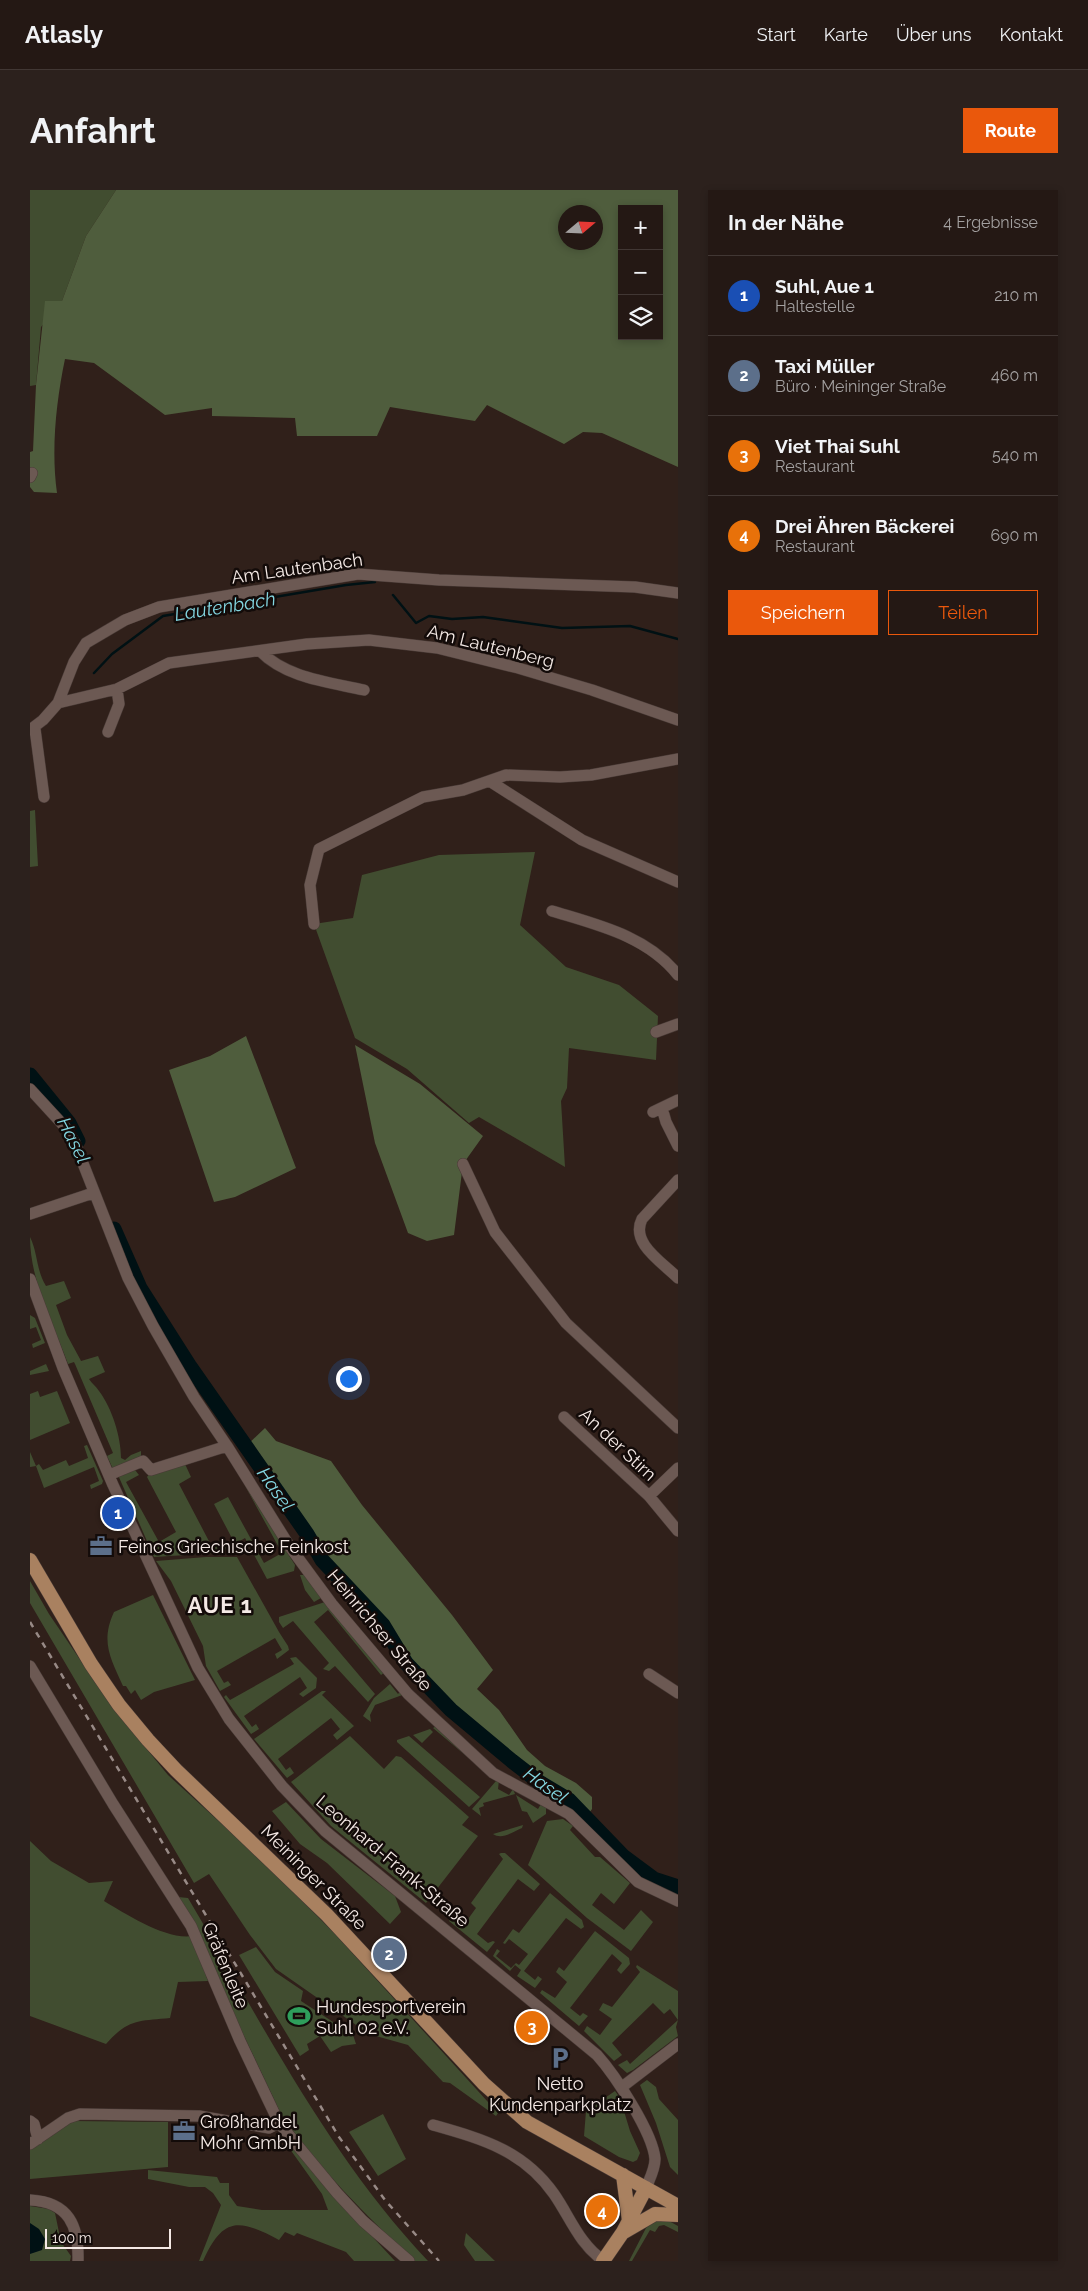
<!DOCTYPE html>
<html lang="de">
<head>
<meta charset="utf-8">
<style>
  body { margin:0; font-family:Raleway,sans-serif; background:#2c211d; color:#f1f3f6 }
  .controls { position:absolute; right:15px; top:15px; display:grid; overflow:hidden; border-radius:0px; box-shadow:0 2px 8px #0003 }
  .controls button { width:45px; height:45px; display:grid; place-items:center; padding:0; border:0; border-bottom:1px solid #413734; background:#241814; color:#f1f3f6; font:25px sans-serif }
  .compass { position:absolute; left:528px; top:15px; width:45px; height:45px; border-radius:50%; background:#241814; box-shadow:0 2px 8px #0003; rotate:71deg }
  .scale { position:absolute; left:15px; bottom:12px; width:126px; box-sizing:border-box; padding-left:5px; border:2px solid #f4e9e5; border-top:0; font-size:14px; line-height:18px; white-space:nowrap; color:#f4e9e5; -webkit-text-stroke:4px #130b09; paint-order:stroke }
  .you { position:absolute; left:318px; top:1188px; width:18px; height:18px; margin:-12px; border:4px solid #fff; border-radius:50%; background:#1a73e8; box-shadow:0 0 0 8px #1a73e833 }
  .badge { display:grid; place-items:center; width:32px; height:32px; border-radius:50%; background:#ea580c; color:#fff; font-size:16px; font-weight:700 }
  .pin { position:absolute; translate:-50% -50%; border:2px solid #fff; box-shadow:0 1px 5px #0006 }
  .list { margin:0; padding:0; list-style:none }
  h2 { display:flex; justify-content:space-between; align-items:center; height:65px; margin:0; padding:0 20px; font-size:21px }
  h2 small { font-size:16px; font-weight:400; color:#a3a0a0 }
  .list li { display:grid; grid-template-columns:32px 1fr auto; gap:15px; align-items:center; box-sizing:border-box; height:80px; padding:0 20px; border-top:1px solid #413734 }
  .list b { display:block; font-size:19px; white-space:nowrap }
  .list p { margin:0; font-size:16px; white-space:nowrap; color:#a3a0a0 }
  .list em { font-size:16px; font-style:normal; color:#a3a0a0 }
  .actions { display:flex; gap:10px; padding:15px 20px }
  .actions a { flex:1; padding:11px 0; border:1px solid #ea580c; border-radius:0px; text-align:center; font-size:18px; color:#ea580c }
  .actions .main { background:#ea580c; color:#fff }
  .icon { flex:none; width:28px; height:28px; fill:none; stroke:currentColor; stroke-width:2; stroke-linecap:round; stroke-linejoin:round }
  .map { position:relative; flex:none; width:648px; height:2071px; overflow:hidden; border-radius:0px }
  header { display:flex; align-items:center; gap:30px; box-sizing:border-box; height:70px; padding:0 25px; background:#241814; border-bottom:1px solid #413734 }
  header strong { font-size:24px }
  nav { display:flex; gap:28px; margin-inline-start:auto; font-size:18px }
  .intro { display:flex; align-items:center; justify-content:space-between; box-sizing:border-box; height:120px; padding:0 30px }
  h1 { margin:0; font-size:35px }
  .button { padding:12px 22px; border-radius:0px; background:#ea580c; color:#fff; font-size:18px; font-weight:700 }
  main { display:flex; gap:30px; padding:0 30px }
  aside { flex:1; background:#241814; border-radius:0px; box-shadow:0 2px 8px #0003 }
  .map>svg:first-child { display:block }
</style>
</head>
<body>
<header>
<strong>Atlasly</strong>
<nav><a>Start</a><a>Karte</a><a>Über uns</a><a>Kontakt</a></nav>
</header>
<div class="intro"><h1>Anfahrt</h1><a class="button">Route</a></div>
<main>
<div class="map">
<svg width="648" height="2071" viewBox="0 0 648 2071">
  <rect width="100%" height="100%" fill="#30201a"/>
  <path fill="#414d30" d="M0 0H86L56 46 32 111 11 137 6 195 0 196Z
    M5 620 8 676 0 677V621Z
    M505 662 490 735 536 777 589 795 628 826 626 870 539 858 537 898 531 911 535 977 449 927 439 933 377 879 325 848 284 734 323 728 332 685 409 665Z
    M0 1047C8 1063 6 1080 16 1096L34 1091 41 1108 26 1115 37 1145 50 1169 51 1171 68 1166 75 1182 59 1189C62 1194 66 1196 69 1201 82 1218 91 1247 91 1268L95 1270 101 1265 111 1261V1267L83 1279 77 1266 83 1263 45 1174 44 1172 38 1174C23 1133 0 1091 0 1047Z
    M0 1125 5 1128 15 1153 3 1158 2 1154 11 1150 6 1137 0 1139Z
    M16 1174 19 1181 0 1185V1181Z
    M8 1201 10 1207 27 1201 40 1233 0 1250V1204Z
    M57 1255 73 1291 72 1294 61 1299 60 1295 69 1291 64 1277 14 1298 6 1276 0 1277V1262L6 1276 9 1274 13 1280 36 1270 39 1276 58 1268 54 1256Z
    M155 1274 161 1287 149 1294 181 1355 194 1348 198 1358 189 1363 124 1367 88 1285 105 1280 109 1285 96 1292 129 1352 146 1342 117 1287 120 1283Z
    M214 1294 265 1375 264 1381 237 1389 215 1348 205 1354 184 1314 198 1307 234 1373 252 1363Z
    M176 1367H207L249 1442 258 1456 259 1460 247 1469 245 1464 252 1460 245 1448 187 1481 194 1493 198 1491 201 1495 190 1501 176 1476 173 1456 141 1391 126 1371Z
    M270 1385H275L291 1408 284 1412 275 1400Z
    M0 1391 19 1424 83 1518 138 1585 237 1675 305 1744 468 1923 466 1926 420 1893 413 1892 378 1855 339 1844 246 1779 220 1745 179 1684 164 1693 0 1413Z
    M123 1405 165 1490 124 1502 111 1510 105 1500 101 1504 96 1496H93C81 1469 70 1452 84 1422Z
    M295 1412 355 1482 351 1485 298 1420 284 1432 345 1504 338 1512 305 1476 299 1481 293 1479 299 1473 263 1431 253 1438 249 1432V1427L252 1426Z
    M266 1467 287 1488 286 1498 273 1507 269 1504 277 1498 270 1487 214 1526 222 1537 226 1534 229 1539 221 1544 194 1507 196 1505 200 1510 264 1474 260 1468Z
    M360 1494 368 1504 372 1499 375 1504 345 1515 340 1525 341 1532 333 1526 344 1508Z
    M292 1501H296L292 1505 324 1536 307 1550 303 1545 310 1539 301 1528 248 1569 256 1580 260 1577 264 1583 257 1588 224 1549Z
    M408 1535 469 1590 468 1599 479 1605 483 1599 485 1604 453 1613 454 1616 449 1618 451 1626 442 1619 466 1591 403 1538Z
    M400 1539 403 1542 392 1553 383 1545Z
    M320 1546 354 1579 366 1566 371 1567 439 1627 432 1635 448 1646 396 1713 301 1636 261 1592Z
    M379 1546 450 1607 439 1617 367 1552V1550Z
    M486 1605 508 1619 511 1614 516 1618V1624L503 1633 497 1622 492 1621Z
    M256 1612 291 1649 365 1706 371 1722 360 1734 297 1673 270 1654 242 1621Z
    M533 1629 543 1636 540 1640 565 1667H570L600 1693 584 1714 571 1703 562 1715 594 1740 611 1720 623 1732 601 1761 557 1728 498 1675 517 1631Z
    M493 1635 492 1638C483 1642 472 1650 463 1644Z
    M0 1651 21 1671 59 1693 83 1691 74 1711C96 1724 136 1750 162 1746L178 1791 148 1792 140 1828C109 1831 98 1829 76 1854L0 1826Z
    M471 1663H475L510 1694 504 1701 488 1689 447 1744 458 1753 463 1751 465 1752 457 1762 419 1731 421 1727 433 1736 446 1718 441 1713 473 1669 469 1664Z
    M520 1703 552 1730 554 1737 551 1739 536 1728 494 1781 505 1790 508 1786 512 1789 505 1798 487 1786 491 1780 485 1775 480 1781 463 1766 467 1759 470 1761 466 1766 481 1778 486 1773 489 1775 498 1764 479 1749 475 1754 473 1753 483 1739 489 1743Z
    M148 1707 158 1708C232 1833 298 1965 398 2071H384C336 2025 289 1979 251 1924Z
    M565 1741 599 1768 600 1774 591 1784 587 1780 592 1773 582 1764 540 1818 550 1826 553 1823 558 1826 549 1836 510 1803 512 1800 525 1808 537 1792 526 1782 529 1777 534 1781Z
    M226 1757 245 1782 273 1801 271 1811 323 1845 326 1854 312 1856 301 1862 290 1846 277 1854 279 1860 270 1866 209 1765Z
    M607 1775 648 1801V1830L640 1819 634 1824 623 1813 582 1853 592 1865 584 1871 554 1841 557 1836 570 1845 582 1829 569 1820 573 1813 582 1817 610 1782 606 1777Z
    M648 1830 646 1837 648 1846 603 1880 597 1883 588 1875 597 1870 600 1874Z
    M617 1890 626 1897 629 1909 648 1930V1985L640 1977 626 1933 610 1895Z
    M585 1901 590 1908 600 1941 610 1963 607 1970 603 1972 589 1967 554 1946 556 1921Z
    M353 1924 376 1969 348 1986 319 1942Z
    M42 1931 138 1932V1977L0 1989V1960Z
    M255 1944 313 2015 365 2071H324L316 2062 267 2043 264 2046 255 2042 249 2050C208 2028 193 2027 173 2071H169L191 2015 183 2003 175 1997H159L118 1989V1980L187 1987 190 1993H199V2005L207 2016 232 2020H298L292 2004 252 1948Z
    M0 2016 19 2019 25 2023 31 2052 41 2066 40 2071H0Z
    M626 2030 639 2031 648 2036V2042L634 2035 629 2036 625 2042 620 2040 602 2071H599L616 2038Z
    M436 2043 465 2071H445L434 2055Z"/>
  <path fill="#4f5d3d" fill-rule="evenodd" d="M86 0H648V277L572 243 553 242 534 254 457 215 445 231 360 217 347 246H267L265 228 182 226V218L135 225 64 173 35 169C26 212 21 260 27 303L4 302 0 297V262L3 261 6 195 15 111H32L56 46ZM592 19H629V146H592ZM536 22H566V52H536Z
    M216 846 266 978 205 1007 184 1012 139 880 180 866Z
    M325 855 390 894 453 946 433 974 424 1045 397 1051 378 1043 345 953Z
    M235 1238 246 1251 301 1271 332 1315 422 1425 463 1480 447 1499 469 1520 497 1560 515 1576 546 1593 562 1607V1619L557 1626 539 1610 509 1592 482 1571 398 1498 376 1473 353 1435 292 1370 277 1344 216 1256Z"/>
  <path fill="#001114" d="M0 2033 9 2039 15 2049 12 2060 0 2064Z"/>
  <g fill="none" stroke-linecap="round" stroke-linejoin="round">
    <path stroke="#001114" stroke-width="2.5" d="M363 405 386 433 399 426 422 429 453 427 532 438 600 436 648 449
      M64 483 82 464 133 426 316 395 345 392"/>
    <path stroke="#001114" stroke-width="15" d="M0 885 39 933 48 951
      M84 1039 110 1098 159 1175 277 1344 292 1370 353 1435 376 1473 421 1520 482 1571 509 1592 539 1610 593 1666 624 1689 648 1697"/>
    <defs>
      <path id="minor" d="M0 287 2 283
        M230 461C256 488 299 492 334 500
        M28 513 44 472 56 453 95 430 129 417 328 384 409 390 605 397 648 403
        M5 539 14 607
        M0 540 13 530 28 513 87 499 139 473 277 454 339 450 407 458 488 478 562 500 648 530
        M78 542 89 514 87 499
        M461 592 552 650 648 692
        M522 721C568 735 617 746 648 785
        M284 734 280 695 289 659 393 607 433 600 476 585 530 587 561 585 648 569
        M626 842 648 834
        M0 899 35 937 45 953 98 1088 123 1136 164 1207 197 1256 260 1357 302 1414 378 1504 463 1583 539 1624 608 1692 648 1711
        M632 918 636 932 648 956
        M623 922 648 910
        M433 974 465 1042 536 1133 648 1238
        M648 990 612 1029C600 1053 632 1072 648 1088
        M0 1024 63 1003
        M0 1089 33 1178 83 1295 168 1478 199 1529 252 1596 295 1641 567 1865C585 1885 623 1943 625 1969 625 1979 620 1988 616 1998
        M534 1227 619 1306 648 1341
        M79 1285 113 1271 121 1280 197 1256
        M619 1306 648 1278
        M0 1476 83 1614 161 1736 210 1851 249 1933 307 2003 333 2031 379 2071
        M619 1484 648 1503
        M592 1897 648 1854
        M0 1931 4 1934 8 1949
        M403 1935C452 1949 493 1960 524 2004 540 2027 549 2054 574 2071
        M0 1954 38 1928 50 1924 169 1926 239 1938 249 1933
        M0 2010C39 2012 49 2036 48 2071"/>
      <path id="major" d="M0 1370 61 1474 89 1515 118 1550 146 1580 297 1725 454 1894 497 1932 648 2016
        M593 1985 599 2031
        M594 2042 625 2024 648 2025
        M573 2071 593 2042 616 1998"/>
    </defs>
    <use href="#minor" stroke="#483a36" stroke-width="12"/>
    <use href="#major" stroke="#483a36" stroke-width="15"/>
    <use href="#minor" stroke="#6c5953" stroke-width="11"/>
    <use href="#major" stroke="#a98160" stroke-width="14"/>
    <path stroke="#988a86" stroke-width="2.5" stroke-dasharray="6 6" stroke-linecap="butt" d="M0 1432 309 1947 355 2010 409 2071"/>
  </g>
  <defs>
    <symbol id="office-bare" viewBox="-9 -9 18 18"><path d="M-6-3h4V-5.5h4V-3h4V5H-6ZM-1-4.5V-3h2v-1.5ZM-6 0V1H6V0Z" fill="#5c6f8a" stroke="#130b09" stroke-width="2.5" paint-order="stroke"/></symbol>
    <symbol id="stadium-bare" viewBox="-9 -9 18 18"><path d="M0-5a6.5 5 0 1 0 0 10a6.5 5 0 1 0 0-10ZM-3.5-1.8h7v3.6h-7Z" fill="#2e9e5b" stroke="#130b09" stroke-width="2.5" paint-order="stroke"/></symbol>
    <symbol id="parking-bare" viewBox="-9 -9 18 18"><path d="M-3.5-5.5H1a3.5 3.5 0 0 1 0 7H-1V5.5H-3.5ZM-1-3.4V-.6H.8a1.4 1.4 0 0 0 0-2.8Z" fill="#5c6f8a" stroke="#130b09" stroke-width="2.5" paint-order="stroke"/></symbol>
  </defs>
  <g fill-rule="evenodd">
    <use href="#office-bare" x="55" y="1340" width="32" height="32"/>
    <use href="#stadium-bare" x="253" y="1810" width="32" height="32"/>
    <use href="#parking-bare" x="514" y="1852" width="32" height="32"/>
    <use href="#office-bare" x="138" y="1925" width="32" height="32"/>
  </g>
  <g text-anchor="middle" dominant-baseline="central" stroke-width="5" stroke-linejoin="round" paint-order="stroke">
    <g font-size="18" fill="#f4e9e5" stroke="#130b09">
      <text transform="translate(267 378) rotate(-8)">Am Lautenbach</text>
      <text transform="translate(461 456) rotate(14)">Am Lautenberg</text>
      <text transform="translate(588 1254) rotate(43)">An der Stirn</text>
      <text transform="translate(350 1440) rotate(50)">Heinrichser Straße</text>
      <text transform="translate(363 1671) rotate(40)">Leonhard-Frank-Straße</text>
      <text transform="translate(284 1687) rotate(45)">Meininger Straße</text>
      <text transform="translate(196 1775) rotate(67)">Gräfenleite</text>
    </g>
    <g font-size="18" fill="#f4e9e5" stroke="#130b09" text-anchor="start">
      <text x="88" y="1356">Feinos Griechische Feinkost</text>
      <text x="286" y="1816">Hundesportverein<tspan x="286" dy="21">Suhl 02 e.V.</tspan></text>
      <text x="530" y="1893" text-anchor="middle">Netto<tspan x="530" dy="21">Kundenparkplatz</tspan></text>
      <text x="170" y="1931">Großhandel<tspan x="170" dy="21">Mohr GmbH</tspan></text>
    </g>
    <g font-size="19" font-style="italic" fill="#83d6e1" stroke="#130b09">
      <text transform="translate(195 416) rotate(-9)">Lautenbach</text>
      <text transform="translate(44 950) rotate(63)">Hasel</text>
      <text transform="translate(246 1299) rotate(55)">Hasel</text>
      <text transform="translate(516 1595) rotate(35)">Hasel</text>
    </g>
    <g font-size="22" font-weight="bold" letter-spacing="1" fill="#f4e9e5" stroke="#130b09">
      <text x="190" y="1415">AUE 1</text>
    </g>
  </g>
</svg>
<div class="controls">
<button>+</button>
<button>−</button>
<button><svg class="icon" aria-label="layers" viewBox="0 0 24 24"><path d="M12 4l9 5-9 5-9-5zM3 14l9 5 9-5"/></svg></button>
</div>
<svg class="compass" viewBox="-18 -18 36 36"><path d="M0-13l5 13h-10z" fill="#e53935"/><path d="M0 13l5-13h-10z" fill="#a3a0a0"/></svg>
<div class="scale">100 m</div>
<div class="you"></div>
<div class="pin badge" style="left:88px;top:1323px;background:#1a4fb4">1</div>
<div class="pin badge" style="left:359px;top:1764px;background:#5c6f8a">2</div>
<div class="pin badge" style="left:502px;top:1837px;background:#e8710a">3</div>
<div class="pin badge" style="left:572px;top:2021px;background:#e8710a">4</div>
</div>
<aside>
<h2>In der Nähe<small>4 Ergebnisse</small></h2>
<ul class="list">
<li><span class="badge" style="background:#1a4fb4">1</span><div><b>Suhl, Aue 1</b><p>Haltestelle</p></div><em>210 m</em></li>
<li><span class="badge" style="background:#5c6f8a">2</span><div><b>Taxi Müller</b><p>Büro · Meininger Straße</p></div><em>460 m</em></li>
<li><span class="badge" style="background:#e8710a">3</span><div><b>Viet Thai Suhl</b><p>Restaurant</p></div><em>540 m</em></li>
<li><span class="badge" style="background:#e8710a">4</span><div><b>Drei Ähren Bäckerei</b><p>Restaurant</p></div><em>690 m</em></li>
</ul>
<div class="actions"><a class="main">Speichern</a><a>Teilen</a></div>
</aside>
</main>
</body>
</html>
